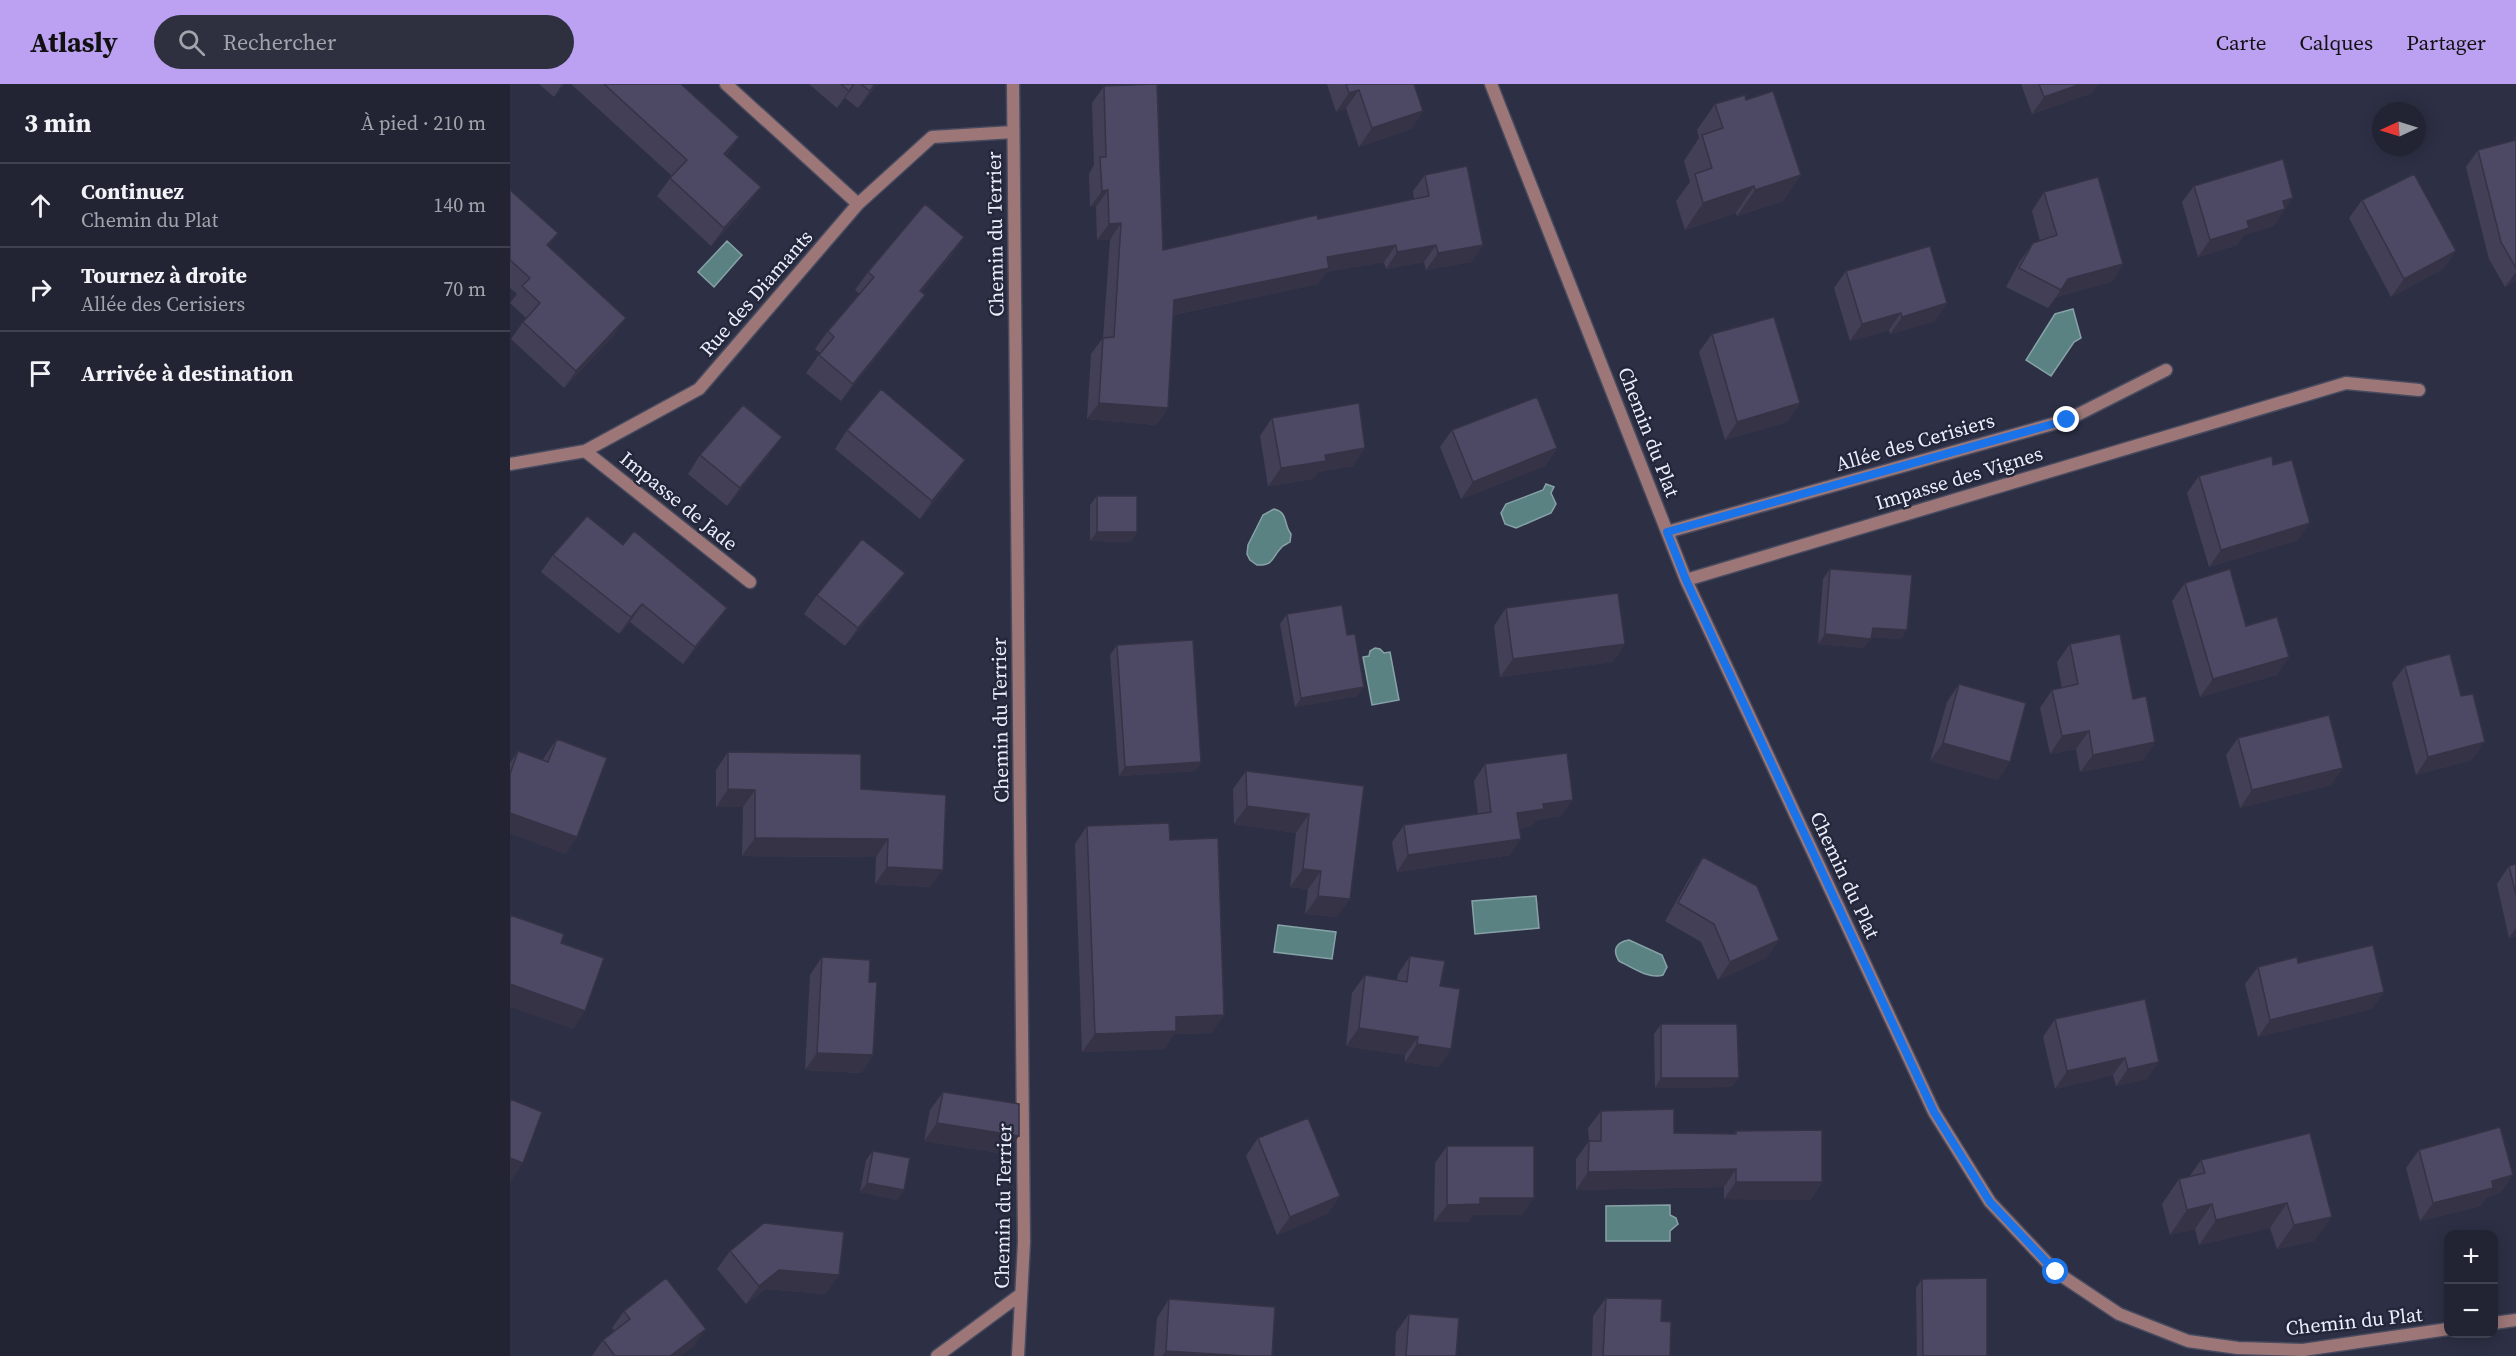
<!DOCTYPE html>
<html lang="fr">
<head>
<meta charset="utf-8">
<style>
  body { margin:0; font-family:"Source Serif 4",serif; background:#2e3040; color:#f1f3f6 }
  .controls { position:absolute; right:18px; bottom:18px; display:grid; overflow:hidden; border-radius:12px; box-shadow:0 3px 15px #0003 }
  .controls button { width:54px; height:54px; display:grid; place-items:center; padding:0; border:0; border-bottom:2px solid #3f414f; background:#222434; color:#f1f3f6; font:30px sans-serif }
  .compass { position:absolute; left:1862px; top:18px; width:54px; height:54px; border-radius:50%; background:#222434; box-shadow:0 3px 15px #0003; rotate:266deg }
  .stop { position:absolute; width:18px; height:18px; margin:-14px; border:4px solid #1a73e8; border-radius:50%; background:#fff }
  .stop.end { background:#1a73e8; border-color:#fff; box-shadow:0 2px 6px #0008 }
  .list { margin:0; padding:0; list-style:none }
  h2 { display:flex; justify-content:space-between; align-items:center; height:78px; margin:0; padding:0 24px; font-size:26px }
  h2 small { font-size:20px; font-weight:400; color:#a2a4ac }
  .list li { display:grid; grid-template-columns:39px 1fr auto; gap:18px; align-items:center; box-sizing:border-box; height:84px; padding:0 24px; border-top:2px solid #3f414f }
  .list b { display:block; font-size:22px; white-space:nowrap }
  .list p { margin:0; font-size:20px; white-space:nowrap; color:#a2a4ac }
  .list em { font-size:20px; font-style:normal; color:#a2a4ac }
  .icon { flex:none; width:33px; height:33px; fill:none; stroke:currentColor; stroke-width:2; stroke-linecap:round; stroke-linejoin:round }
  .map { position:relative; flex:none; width:2006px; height:1272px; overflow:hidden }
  header { display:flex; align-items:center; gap:36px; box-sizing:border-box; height:84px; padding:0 30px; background:#bca0f2; color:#111 }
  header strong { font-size:28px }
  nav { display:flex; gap:33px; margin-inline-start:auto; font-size:21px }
  .search { width:420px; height:54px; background:#2e3040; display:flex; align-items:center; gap:15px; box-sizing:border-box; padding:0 21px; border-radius:33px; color:#a2a4ac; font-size:22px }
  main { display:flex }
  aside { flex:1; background:#222434 }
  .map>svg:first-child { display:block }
</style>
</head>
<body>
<header>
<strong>Atlasly</strong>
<div class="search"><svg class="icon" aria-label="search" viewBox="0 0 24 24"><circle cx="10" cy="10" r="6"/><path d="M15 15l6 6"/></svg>Rechercher</div>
<nav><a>Carte</a><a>Calques</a><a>Partager</a></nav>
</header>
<main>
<aside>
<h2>3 min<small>À pied · 210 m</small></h2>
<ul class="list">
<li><svg class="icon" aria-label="ahead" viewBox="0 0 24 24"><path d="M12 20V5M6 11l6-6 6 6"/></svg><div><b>Continuez</b><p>Chemin du Plat</p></div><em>140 m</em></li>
<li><svg class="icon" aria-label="right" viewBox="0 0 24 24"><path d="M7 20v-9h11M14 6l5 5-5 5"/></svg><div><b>Tournez à droite</b><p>Allée des Cerisiers</p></div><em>70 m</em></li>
<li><svg class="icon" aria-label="arrive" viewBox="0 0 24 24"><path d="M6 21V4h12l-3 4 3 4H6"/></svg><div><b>Arrivée à destination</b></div></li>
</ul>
</aside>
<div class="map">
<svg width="2006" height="1272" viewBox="0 0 2006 1272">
  <rect width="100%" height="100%" fill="#2d3045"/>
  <path fill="#5b8283" stroke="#86a2a7" stroke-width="1.5" d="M217 157 232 171 204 203 188 188Z
    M1563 225 1571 254 1564 258 1541 292 1516 276 1545 230Z
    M1036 400 1044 403 1041 409 1046 420 1041 429 1006 444 995 440 991 429 996 420 1033 406Z
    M764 425C779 429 773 440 781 450L780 458C777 460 773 461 771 464 762 473 764 482 747 481L740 476 737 470 738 461 753 431Z
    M865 564 870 565 874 569 880 568 889 616 862 621 853 573 859 572 860 567Z
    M1026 812 1029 844 965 850 962 817Z
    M768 841 826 848 822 875 764 868Z
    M1119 856 1152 871 1157 883 1153 891C1140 896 1121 883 1109 877 1102 866 1106 858 1119 856Z
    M1160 1121V1131L1166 1134 1168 1140 1160 1147V1157H1096V1122Z"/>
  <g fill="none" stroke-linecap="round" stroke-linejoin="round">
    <defs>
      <path id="minor" d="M216 0 348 120
        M503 0 514 1158 508 1272
        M981 0 1176 496 1424 1028 1480 1118 1546 1188 1609 1230 1678 1257 1728 1264 1793 1266 1938 1245
        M75 367 240 498
        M0 380 75 367 189 305 348 120 422 53 503 48
        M1157 448 1557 336 1656 286
        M1176 496 1836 299 1909 306
        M1984 1239 2006 1236
        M427 1272 511 1210"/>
    </defs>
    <use href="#minor" stroke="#484b5f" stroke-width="15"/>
    <use href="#minor" stroke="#9d7777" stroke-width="12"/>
  </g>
  <path fill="#423f56" d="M29 0H55L44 13Z
    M61 0H171L216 72 238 121 201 162 147 112 162 92Z
    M299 0H368L348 24 335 14 327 24Z
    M817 0H904L913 27 901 45 849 63 836 24 826 28Z
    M1511 0H1588L1582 9 1522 30Z
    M594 2 653 166 808 135 904 115 903 107 915 91 973 161 961 178 916 186 914 178 876 185 874 178 816 188 808 200 663 231 658 324 646 341 577 335 581 270 593 254 600 156H587L586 123H580L579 90 584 81 582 19Z
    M1236 16 1291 91 1273 117 1227 132 1226 129 1175 146 1166 117 1180 98 1174 77 1189 54 1187 46 1205 20Z
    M2006 56V197L1995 203 1979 175 1956 83 1968 66Z
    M1684 102 1775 125 1764 142 1734 151 1727 161 1688 173 1672 118Z
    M0 106 38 163 104 251 54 304 1 255 16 234 0 219 7 210 0 204Z
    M1534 108 1613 180 1601 198 1546 213 1538 224 1496 203 1510 177 1523 159 1530 157 1522 127Z
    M1852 116 1946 167 1933 185 1881 213 1839 134Z
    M454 153 442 171 411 208 415 211 402 229 331 317 296 289 310 269 305 265 318 247 350 210 345 206 358 188Z
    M1336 187 1425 237 1380 250 1379 246 1340 257 1324 204Z
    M1202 250 1290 319 1277 338 1215 356 1189 268Z
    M762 334 843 382 808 388 803 395 758 402 750 352Z
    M337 346 455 376 443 394 410 435 325 365Z
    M942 346 1047 364 1035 382 951 415 930 363Z
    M190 371H259L217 422 178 390Z
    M1763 381 1788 456 1699 483 1677 409 1689 392Z
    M587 412 621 458 580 457V421Z
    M113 461 217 524 205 541 173 580 120 538 109 550 31 488 43 471Z
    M1320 485 1391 555 1361 553 1354 564 1308 560 1313 495Z
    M1675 499 1779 573 1766 591 1690 613 1662 517Z
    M382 507 335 562 294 530 307 511Z
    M996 524 1115 560 1102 578 990 593 984 542Z
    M777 530 847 612 785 623 770 540Z
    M1560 560 1623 615 1645 658 1633 676 1570 688 1566 665 1540 670 1530 624 1542 606 1552 604 1547 578Z
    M607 561 691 678 685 687 609 692 600 571Z
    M1895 582 1962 676 1906 691 1882 599Z
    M1449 600 1488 696 1420 677 1437 618Z
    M1728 654 1821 701 1730 724 1716 671Z
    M47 655 56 770 0 749V679L8 667 33 676 35 672Z
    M218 668 351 705 420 803 365 800 366 773 232 772 233 723H206V686Z
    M975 680 1051 732 1026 736 1022 742 1010 744 1000 771 887 788 882 758 894 741 968 730 964 697Z
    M736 687 854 702 827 833 795 830 798 805 780 803 786 749 724 740 723 705Z
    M577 742 660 756 714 931 701 949 664 950 654 965 572 968 565 760Z
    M1193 773 1269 856 1256 874 1208 896 1191 858 1155 837 1181 791Z
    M2006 780V852L1999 854 1987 800 1999 782Z
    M900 872 930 902 941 965 928 983 895 978V971L836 962 842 909 855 891 887 896 888 890Z
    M312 873 363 971 351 989 295 986 300 891Z
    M1788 879 1862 925 1748 953 1735 900 1748 883Z
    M1635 915 1637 995 1606 1002 1603 991 1545 1005 1533 953 1545 935Z
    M1151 940 1222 1003 1145 1004 1144 950Z
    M433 1008 496 1070 414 1057 420 1026Z
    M1091 1027 1164 1049 1224 1050 1226 1047 1312 1098 1300 1116 1214 1115V1103L1066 1106V1075L1079 1057 1078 1044Z
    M1800 1049 1804 1157 1767 1165 1760 1144 1689 1161 1685 1145 1660 1151 1652 1120 1669 1095 1679 1093 1691 1076Z
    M748 1054 830 1112 817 1130 767 1151 736 1072Z
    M937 1062 1012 1131H963L958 1138H924L925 1079Z
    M1909 1066 2003 1091 1990 1109 1977 1113 1970 1122 1910 1137 1896 1084Z
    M363 1067 394 1106 387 1116 350 1108 356 1076Z
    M220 1167 316 1210 256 1205 236 1220 207 1185Z
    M1412 1195 1477 1272H1407L1406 1204Z
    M1096 1214 1151 1237 1160 1272H1082L1083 1232Z
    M659 1215 762 1272H644L647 1234Z
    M114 1227 184 1262 170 1272H82L93 1256 105 1247 102 1244Z
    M899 1230 946 1272H885L886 1248Z"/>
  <path fill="#363346" d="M52 0H55L44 13Z
    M345 0 335 14 327 24 339 7Z
    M365 0H368L348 24 360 7Z
    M1571 0H1588L1582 9 1522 30 1534 13Z
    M849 6 836 24 826 28 839 9Z
    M913 27 901 45 849 63 862 44Z
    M229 53 217 72 214 70Z
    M1291 91 1273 117 1227 132 1245 106Z
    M1244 102 1226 129 1175 146 1193 119Z
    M251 103 238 121 201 162 214 144Z
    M598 106 586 123H580L592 107Z
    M1783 114 1764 142 1734 151 1727 161 1688 173 1700 156 1737 137 1773 117Z
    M611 139 600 156H587L599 140Z
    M48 149 36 167 37 161Z
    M454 153 442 171 398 225 410 207Z
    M886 161 874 178 816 188 808 200 652 233 664 216 817 173Z
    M926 161 914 178 876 185 887 168Z
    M973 161 961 178 916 186 928 169Z
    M1946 167 1933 185 1881 213 1894 195Z
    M1613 180 1601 198 1546 213 1558 195Z
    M2006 188V197L1995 203Z
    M415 211 402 229 331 317 343 300Z
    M1437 219 1425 237 1380 250 1392 233Z
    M1391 229 1379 246 1340 257 1352 240Z
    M116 234 104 251 54 304 66 287Z
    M589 319 658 324 646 341 577 335Z
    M1290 319 1277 338 1215 356 1227 338Z
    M272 353 259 371 217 422 230 404Z
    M855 364 843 382 808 388 803 395 758 402 771 384 815 371Z
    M1047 364 1035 382 951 415 963 398Z
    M455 376 443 394 410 435 422 417Z
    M1800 439 1788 456 1699 483 1711 466Z
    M587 448H627L621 458 580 457Z
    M395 489 382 507 335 562 348 544Z
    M132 520 120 538 109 550 121 533Z
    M217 524 205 541 173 580 185 563Z
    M1363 544 1397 546 1391 555 1356 553Z
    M1315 550 1361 555 1354 564 1308 560Z
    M1115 560 1102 578 990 593 1003 575Z
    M1779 573 1766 591 1690 613 1703 595Z
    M854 603 847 612 785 623 791 614Z
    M1579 647 1566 665 1540 670 1552 652Z
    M1645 658 1633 676 1570 688 1583 671Z
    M1975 658 1962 676 1906 691 1918 673Z
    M1433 659 1500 678 1488 696 1420 677Z
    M691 678 685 687 609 692 615 683Z
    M1833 684 1821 701 1730 724 1742 706Z
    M218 705 245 706 233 723H206Z
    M1063 716 1051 732 1026 736 1022 742 996 746 1007 729 1033 720Z
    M737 722 799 730 786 749 724 740Z
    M0 729 67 753 56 770 0 749Z
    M245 754 378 755 366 773 232 772Z
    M1011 755 1000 771 887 788 898 771Z
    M377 783 433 786 420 803 365 800Z
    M793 785 811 787 798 805 780 803Z
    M808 812 840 815 827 833 795 830Z
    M2006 844V852L1999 854Z
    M1269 856 1256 874 1208 896 1220 878Z
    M0 900 75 927 63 945 0 923Z
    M1874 908 1862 925 1748 953 1760 936Z
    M714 931 701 949 664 950 654 965 572 968 585 950 666 933Z
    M849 944 908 953 895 971 836 962Z
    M907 960 941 965 928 983 895 978Z
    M307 969 363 971 351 989 295 986Z
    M1615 974 1603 991 1545 1005 1557 987Z
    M1649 978 1637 995 1606 1002 1618 985Z
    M1151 994H1229L1222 1003 1145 1004Z
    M427 1039 509 1052 496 1070 414 1057Z
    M0 1074 13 1079 1 1097H0Z
    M1226 1085 1214 1103 1066 1106 1078 1088Z
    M2003 1091 1990 1109 1977 1113 1970 1122 1910 1137 1923 1119 1982 1097Z
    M1226 1098H1312L1300 1116 1214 1115Z
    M357 1099 394 1106 387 1116 350 1108Z
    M830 1112 817 1130 767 1151 780 1133Z
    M970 1114H1024L1012 1131H963L958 1138H924L937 1121Z
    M1777 1119 1760 1144 1689 1161 1706 1136Z
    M1702 1120 1685 1145 1660 1151 1677 1126Z
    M1822 1133 1804 1157 1767 1165 1784 1141Z
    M269 1186 329 1191 316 1210 256 1205 236 1220 249 1202Z
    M196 1245 184 1262 170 1272H160Z
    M656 1267 736 1272H652Z"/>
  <path fill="#4d4964" stroke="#363346" stroke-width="1.5" d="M94 0H171L229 53 214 70 251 103 214 144 160 94 177 76Z
    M331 0H344L339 7Z
    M351 0H365L360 7Z
    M647 0 653 166 807 131 808 135 919 112 915 91 957 82 973 161 928 169 926 161 887 168 886 161 817 173 819 184 664 216 658 324 589 319 593 254 604 253 611 139 599 140 598 106 592 107 590 73H596L594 2Z
    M836 0H904L913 27 862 44 849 6 839 9Z
    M1529 0H1571L1534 13Z
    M1263 7 1291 91 1245 106 1244 102 1193 119 1185 90 1202 84 1192 51 1213 44 1205 20 1235 11 1236 16Z
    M2006 56V184L1991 158 1968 66Z
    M1773 75 1783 114 1773 117 1775 125 1737 137 1739 144 1700 156 1684 102Z
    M1904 90 1946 167 1894 195 1852 116Z
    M1588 93 1613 180 1558 195 1551 206 1509 184 1523 159 1547 151 1534 108Z
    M0 106 48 149 37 161 116 234 66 287 13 238 30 219 12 202 20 194 0 176Z
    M415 120 454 153 410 207 415 211 343 300 309 271 324 253 318 247 364 193 358 188Z
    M1420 162 1437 219 1392 233 1391 229 1352 240 1336 187Z
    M1264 233 1290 319 1227 338 1202 250Z
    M371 305 455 376 422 417 337 346Z
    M1027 313 1047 364 963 398 942 346Z
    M849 319 855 364 815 371 816 377 771 384 762 334Z
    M233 321 272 353 230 404 190 371Z
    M1762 372 1763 381 1782 376 1800 439 1711 466 1689 392Z
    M587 412H627V448H587Z
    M77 432 113 461 124 447 217 524 185 563 132 520 121 533 43 471Z
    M352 455 395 489 348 544 307 511Z
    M1320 485 1402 491 1397 546 1363 544 1361 555 1315 550Z
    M1720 485 1736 542 1767 533 1779 573 1703 595 1675 499Z
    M1108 509 1115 560 1003 575 996 524Z
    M832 521 837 551 845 550 854 603 791 614 777 530Z
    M1610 550 1623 615 1636 612 1645 658 1583 671 1579 647 1552 652 1542 606 1568 600 1560 560Z
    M683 556 691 678 615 683 607 561Z
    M1940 570 1951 612 1963 610 1975 658 1918 673 1895 582Z
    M1449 600 1516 619 1500 678 1433 659Z
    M1819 631 1833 684 1742 706 1728 654Z
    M47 655 97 674 67 753 0 729V690L8 667 38 678Z
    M218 668 351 670V705L436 711 433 786 377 783 378 755 245 754V706L218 705Z
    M1057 669 1063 716 1033 720 1034 725 1007 729 1011 755 898 771 894 741 981 728 975 680Z
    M736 687 854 702 840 815 808 812 811 787 793 785 799 730 737 722Z
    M659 739 660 756 708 754 714 931 666 933V947L585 950 577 742Z
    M1193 773 1247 802 1269 856 1220 878 1204 840 1168 819Z
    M2006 780V811L1999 782Z
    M0 831 54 850 51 859 94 874 75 927 0 900Z
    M1863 861 1874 908 1760 936 1748 883 1787 873 1788 879Z
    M900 872 935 877 930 902 950 905 941 965 907 960 908 953 849 944 855 891 897 898Z
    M312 873 360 876 359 898H367L363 971 307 969Z
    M1635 915 1649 978 1618 985 1615 974 1557 987 1545 935Z
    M1151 940H1227L1229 994H1151Z
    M433 1008 509 1020V1052L427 1039Z
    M0 1015 32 1028 13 1079 0 1074Z
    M1164 1025V1049L1226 1050V1047L1312 1046V1098H1226V1085L1078 1088 1079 1057H1091V1027Z
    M798 1034 830 1112 780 1133 748 1054Z
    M1990 1043 2003 1091 1982 1097 1983 1104 1923 1119 1909 1066Z
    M1800 1049 1822 1133 1784 1141 1777 1119 1706 1136 1702 1120 1677 1126 1669 1095 1695 1089 1691 1076Z
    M937 1062H1024V1114H970V1120L937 1121Z
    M363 1067 400 1074 394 1106 357 1099Z
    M254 1139 334 1148 329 1191 269 1186 249 1202 220 1167Z
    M156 1194 196 1245 160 1272H105L93 1256 120 1235 114 1227Z
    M1477 1194V1272H1413L1412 1195Z
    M1096 1214 1152 1215 1151 1237 1161 1238 1160 1272H1093Z
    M659 1215 765 1223 762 1272H736L656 1267Z
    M899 1230 949 1234 946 1272H896Z"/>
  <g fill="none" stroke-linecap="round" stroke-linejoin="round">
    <path stroke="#1a73e8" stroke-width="8" d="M1546 1188 1480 1118 1424 1028 1176 496 1157 448 1557 336"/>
  </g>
  <g text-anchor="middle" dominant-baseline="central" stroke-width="5" stroke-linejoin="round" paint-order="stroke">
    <g font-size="20" fill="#ebeefc" stroke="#24263a">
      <text transform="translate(485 150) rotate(-91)">Chemin du Terrier</text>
      <text transform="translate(246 209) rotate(-49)">Rue des Diamants</text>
      <text transform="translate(1139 348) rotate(69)">Chemin du Plat</text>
      <text transform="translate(1405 358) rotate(-16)">Allée des Cerisiers</text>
      <text transform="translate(1449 394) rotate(-17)">Impasse des Vignes</text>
      <text transform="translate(169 417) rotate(39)">Impasse de Jade</text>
      <text transform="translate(490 636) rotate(-91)">Chemin du Terrier</text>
      <text transform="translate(1335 791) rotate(65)">Chemin du Plat</text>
      <text transform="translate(493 1122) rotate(-89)">Chemin du Terrier</text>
      <text transform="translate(1844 1237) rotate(-6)">Chemin du Plat</text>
    </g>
  </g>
</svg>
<div class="controls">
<button>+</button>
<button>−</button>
</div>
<svg class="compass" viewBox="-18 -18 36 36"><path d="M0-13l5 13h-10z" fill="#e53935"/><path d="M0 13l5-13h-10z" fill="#a2a4ac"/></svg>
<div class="stop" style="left:1546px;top:1188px"></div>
<div class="stop end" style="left:1557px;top:336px"></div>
</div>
</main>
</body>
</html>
